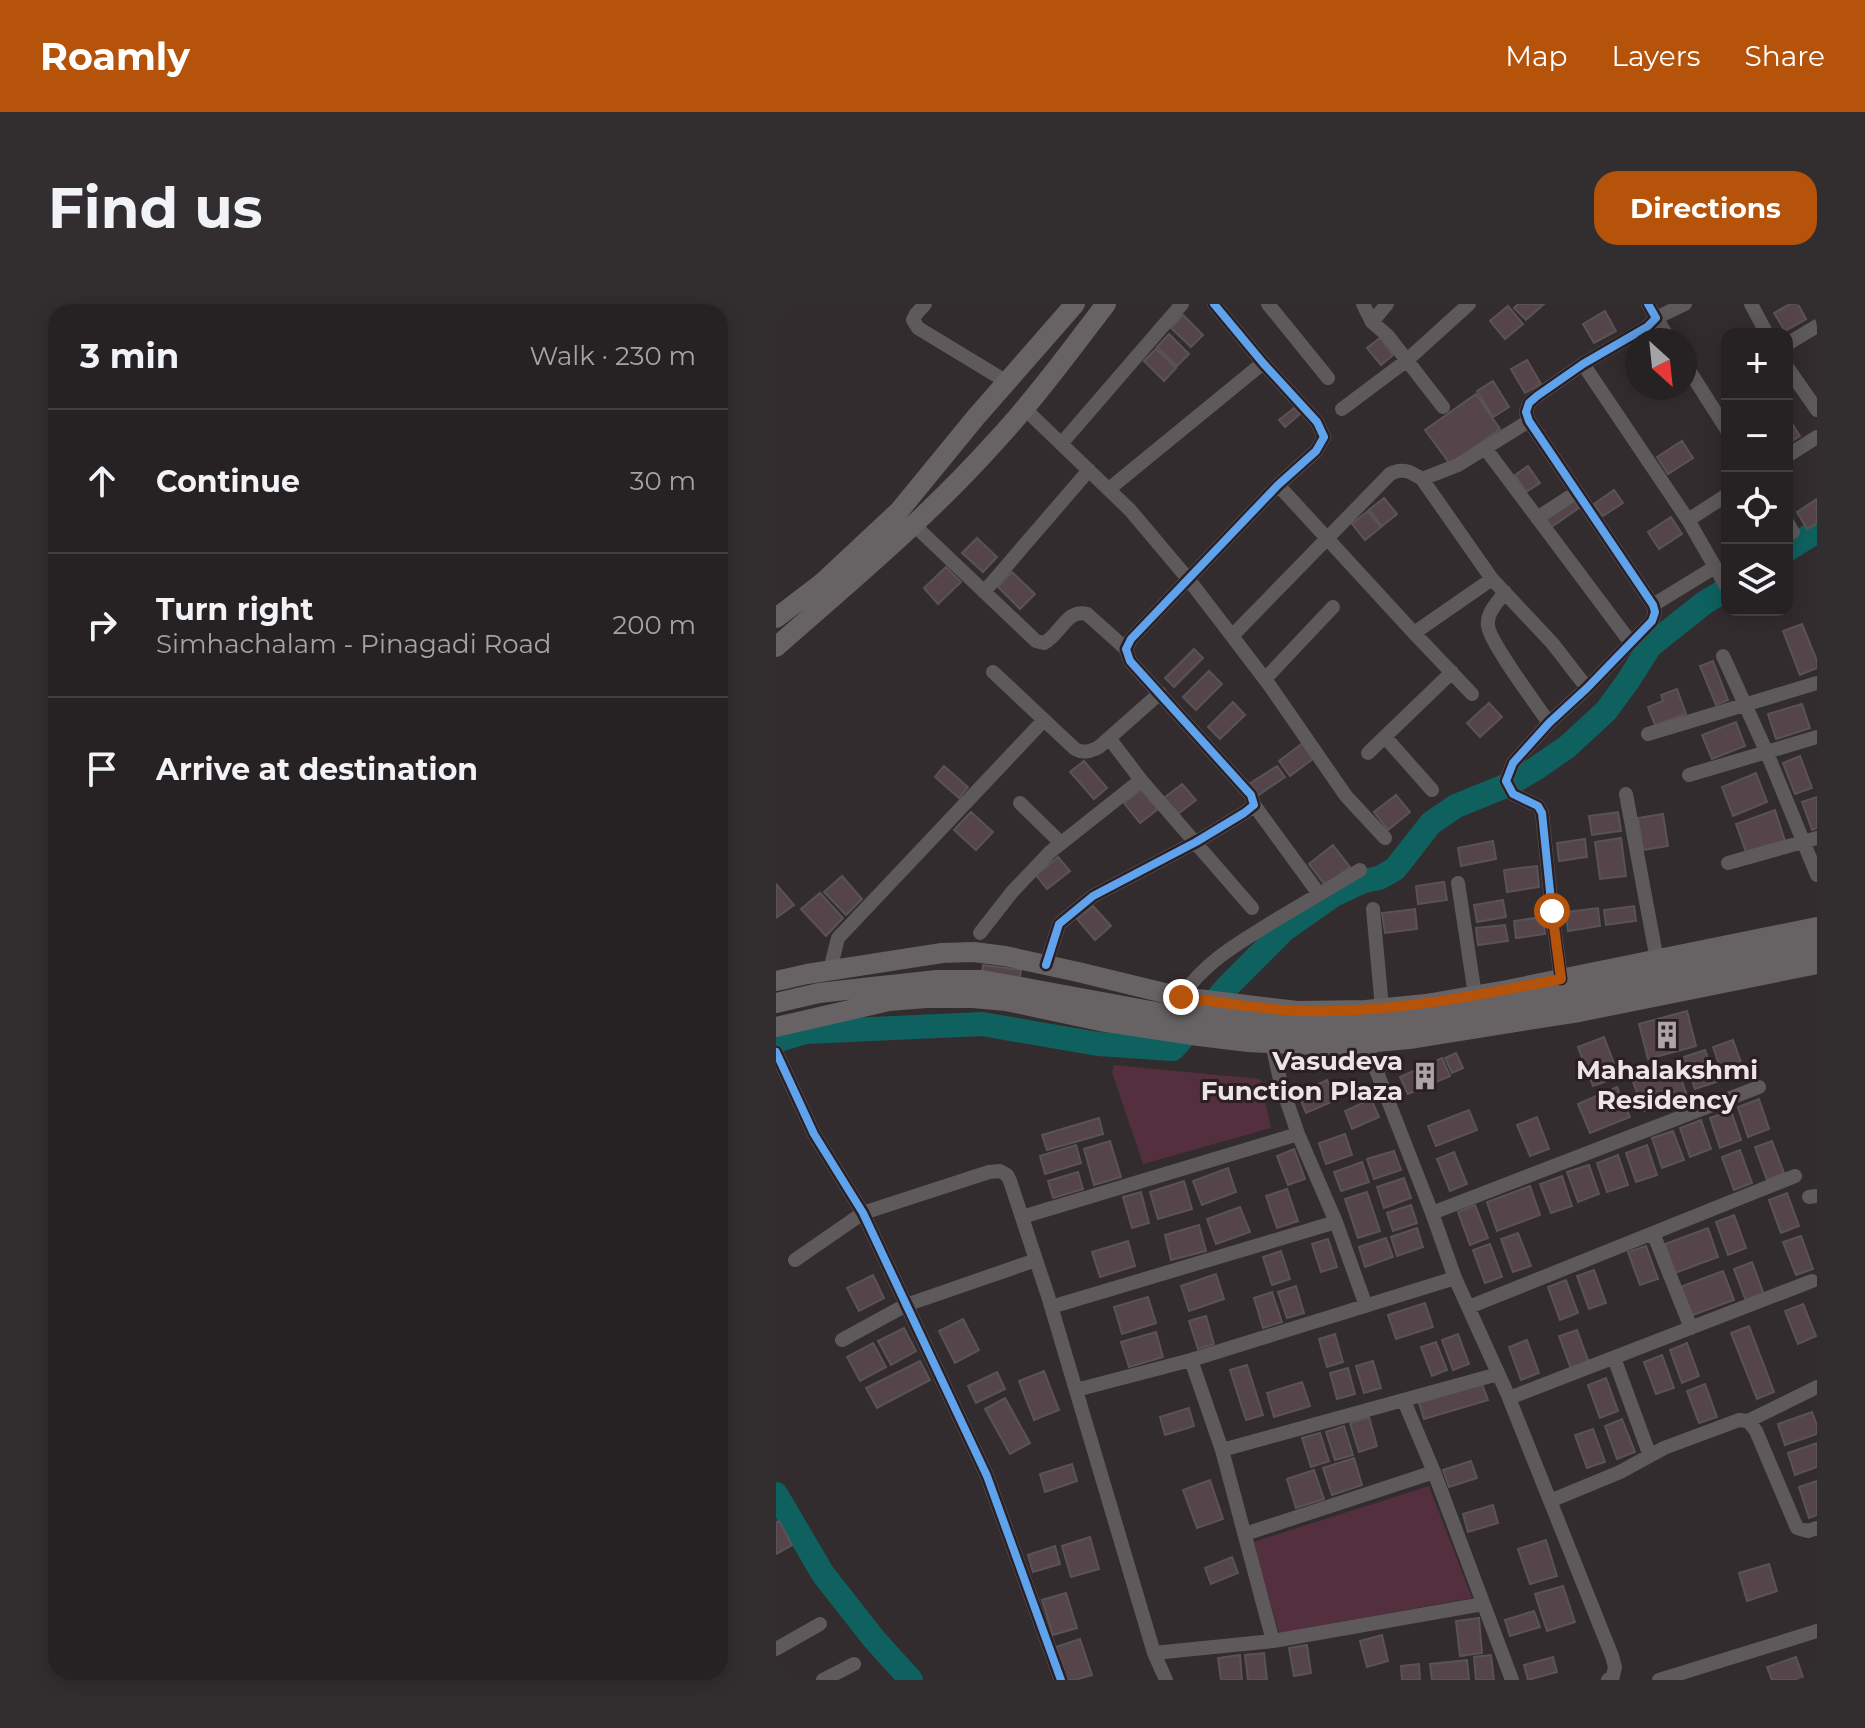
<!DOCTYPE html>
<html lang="en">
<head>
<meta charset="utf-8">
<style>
  body { margin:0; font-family:Montserrat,sans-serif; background:#322e2f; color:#f1f3f6 }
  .controls { position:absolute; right:24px; top:24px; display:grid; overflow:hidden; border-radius:16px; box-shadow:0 4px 20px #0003 }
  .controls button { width:72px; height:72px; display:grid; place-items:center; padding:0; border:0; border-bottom:2px solid #423e40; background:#262122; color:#f1f3f6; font:40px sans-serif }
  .compass { position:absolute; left:849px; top:24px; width:72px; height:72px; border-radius:50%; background:#262122; box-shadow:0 4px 20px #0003; rotate:153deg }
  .stop { position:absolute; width:24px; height:24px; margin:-18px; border:6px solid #b45309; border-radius:50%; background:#fff }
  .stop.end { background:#b45309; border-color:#fff; box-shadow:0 2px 8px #0008 }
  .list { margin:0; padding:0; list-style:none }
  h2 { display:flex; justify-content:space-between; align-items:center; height:104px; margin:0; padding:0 32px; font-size:34px }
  h2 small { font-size:26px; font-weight:400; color:#a4a3a5 }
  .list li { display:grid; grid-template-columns:52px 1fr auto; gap:24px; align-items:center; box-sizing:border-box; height:144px; padding:0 32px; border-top:2px solid #423e40 }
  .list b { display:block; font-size:30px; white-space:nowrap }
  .list p { margin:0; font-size:26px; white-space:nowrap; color:#a4a3a5 }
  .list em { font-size:26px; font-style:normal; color:#a4a3a5 }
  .icon { flex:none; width:44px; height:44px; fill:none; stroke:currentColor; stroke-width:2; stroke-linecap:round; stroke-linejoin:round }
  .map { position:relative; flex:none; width:1041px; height:1376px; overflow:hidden; border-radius:24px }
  header { display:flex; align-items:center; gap:48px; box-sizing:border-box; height:112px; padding:0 40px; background:#b45309; color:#fff }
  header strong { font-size:38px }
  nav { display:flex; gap:44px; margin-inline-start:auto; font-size:28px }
  .intro { display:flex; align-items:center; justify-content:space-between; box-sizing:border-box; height:192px; padding:0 48px }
  h1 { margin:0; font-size:56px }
  .button { padding:20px 36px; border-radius:24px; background:#b45309; color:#fff; font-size:28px; font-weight:700 }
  main { display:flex; gap:48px; padding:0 48px }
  aside { flex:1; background:#262122; border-radius:24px; box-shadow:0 4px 20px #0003 }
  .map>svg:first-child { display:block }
</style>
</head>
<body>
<header>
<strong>Roamly</strong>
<nav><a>Map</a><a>Layers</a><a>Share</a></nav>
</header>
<div class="intro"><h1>Find us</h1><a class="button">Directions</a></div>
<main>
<aside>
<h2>3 min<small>Walk · 230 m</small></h2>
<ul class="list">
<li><svg class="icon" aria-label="ahead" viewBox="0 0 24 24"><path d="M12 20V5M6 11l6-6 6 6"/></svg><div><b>Continue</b></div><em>30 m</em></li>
<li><svg class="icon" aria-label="right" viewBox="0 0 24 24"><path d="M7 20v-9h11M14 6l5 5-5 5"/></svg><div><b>Turn right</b><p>Simhachalam - Pinagadi Road</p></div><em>200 m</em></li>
<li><svg class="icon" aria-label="arrive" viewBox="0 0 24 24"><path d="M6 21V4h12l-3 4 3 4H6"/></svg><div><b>Arrive at destination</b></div></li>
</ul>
</aside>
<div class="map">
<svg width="1041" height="1376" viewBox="0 0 1041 1376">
  <rect width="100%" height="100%" fill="#332c2e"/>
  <path fill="#542f3d" d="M338 761 484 775 495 824 367 860 336 768Z
    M653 1182 696 1294 503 1329 477 1238Z"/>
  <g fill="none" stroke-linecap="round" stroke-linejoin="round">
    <path stroke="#0f6160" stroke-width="24" d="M1011 246 1041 227
      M0 737 29 728 206 720 322 740 397 745 450 684 508 626 558 591 588 577 603 574 619 565 655 519 680 502 732 481 759 465 791 443 830 407 852 377 874 342 928 299 951 285
      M0 1190 47 1270 98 1335 135 1376"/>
  </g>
  <path fill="#55454b" stroke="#595355" stroke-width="2" d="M742 0H768L750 16 738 4Z
    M1014 0H1022L1030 15 1009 27 998 9Z
    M732 2 747 20 729 35 714 17Z
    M829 7 840 27 818 39 807 20Z
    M407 11 427 31 415 43 395 24Z
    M393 30 413 50 401 62 381 43Z
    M604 34 617 51 605 61 591 44Z
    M380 45 400 64 388 77 368 57Z
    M751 56 765 80 749 89 735 65Z
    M717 77 733 103 717 113 701 87Z
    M700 90 724 125 674 160 649 126Z
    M518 104 524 110 509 123 503 116Z
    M1011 112 1024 132 1011 140Z
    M906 137 917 154 892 170 881 153Z
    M752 162 764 179 750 188 739 171Z
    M838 186 847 199 827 212 818 200Z
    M608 194 621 210 606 222 593 206Z
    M1041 195V219L1031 225 1021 208Z
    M798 196 803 204 774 224 768 217Z
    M592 207 605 223 589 236 576 220Z
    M895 213 906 230 883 245 872 228Z
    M201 234 221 253 207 268 186 249Z
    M170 263 185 278 162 300 148 284Z
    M236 268 259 290 244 305 222 283Z
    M1026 320 1041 357V364L1024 371 1007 327Z
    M418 345 427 354 398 383 389 374Z
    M937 357 952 396 940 401 924 362Z
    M433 367 446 380 420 406 407 393Z
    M901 385 910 410 879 421 872 403 887 397 885 391Z
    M457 398 469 411 444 435 432 423Z
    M713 399 726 413 704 433 691 419Z
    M1026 400 1034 424 1000 435 992 410Z
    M960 418 969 442 936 455 926 431Z
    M527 439 538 454 514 472 503 457Z
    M1024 452 1036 484 1019 490 1007 459Z
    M308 457 331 484 318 495 294 468Z
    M168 462 192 483 183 494 159 473Z
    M501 462 509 473 481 492 473 480Z
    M980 469 991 498 957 512 946 483Z
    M406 480 420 496 402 510 388 494Z
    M366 485 382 505 364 519 348 499Z
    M620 491 634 508 612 526 598 508Z
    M1041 493V524L1036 526 1026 498Z
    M999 506 1009 537 971 551 960 520Z
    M195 508 217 528 200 546 178 526Z
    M842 508 845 527 816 531 813 512Z
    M887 510 892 542 867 546 862 514Z
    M845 534 850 572 824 575 819 538Z
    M809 535 811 553 783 557 781 539Z
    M717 537 720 555 685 562 682 544Z
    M557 541 574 563 549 581 533 560Z
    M282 553 294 567 271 585 260 571Z
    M761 562 763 583 731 588 728 566Z
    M66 572 86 595 70 611 48 588Z
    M668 578 671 596 642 600 640 582Z
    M0 580 18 601 0 614Z
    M44 589 67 614 50 632 25 605Z
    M727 596 730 613 701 618 698 601Z
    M317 602 335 622 319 636 301 615Z
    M858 602 860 617 830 621 828 606Z
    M822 604 824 622 792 627 790 608Z
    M639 605 641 625 609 629 606 609Z
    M767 613 769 630 740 634 738 617Z
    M729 621 732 637 702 641 700 624Z
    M207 661 245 666 244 673 206 668Z
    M911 707 920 742 872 755 863 720Z
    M828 733 843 773 817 782 802 743Z
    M957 736 968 767 948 774 937 743Z
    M929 746 940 778 919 785 908 753Z
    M680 749 687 764 676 769 669 754Z
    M666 754 674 772 632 790 624 773Z
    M900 762 911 791 868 807 857 778Z
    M551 776 560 796 530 809 522 789Z
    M841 783 854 813 814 829 802 800Z
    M595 795 603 813 576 825 569 807Z
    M983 795 993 825 972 833 962 803Z
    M693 806 701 826 660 842 652 822Z
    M955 807 965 836 944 844 934 814Z
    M761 813 773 845 754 852 741 821Z
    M323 814 327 830 271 846 266 831Z
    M925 816 935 845 914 853 904 824Z
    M897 827 908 856 886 864 876 834Z
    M569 830 576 851 550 860 543 839Z
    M334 837 345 873 318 881 308 845Z
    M996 837 1008 869 991 876 979 843Z
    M300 841 305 859 269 870 264 852Z
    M871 841 881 871 860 878 850 849Z
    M518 845 529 875 512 881 501 852Z
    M964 846 976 879 958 886 946 853Z
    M618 847 625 866 598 875 591 855Z
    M678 848 691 880 674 887 661 855Z
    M842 851 852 881 831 888 821 859Z
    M586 858 593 878 565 887 558 868Z
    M813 861 823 890 802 898 791 868Z
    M452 864 460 888 426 901 417 877Z
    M302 868 307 885 277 894 272 877Z
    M786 872 796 902 775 909 764 880Z
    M628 874 635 894 608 904 601 883Z
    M408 877 416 905 382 915 374 888Z
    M754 882 764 911 721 927 711 898Z
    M511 885 522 917 501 924 490 892Z
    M365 888 373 919 356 924 347 893Z
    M591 888 604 927 582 934 569 895Z
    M1011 889 1023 922 1005 929 993 896Z
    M635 901 641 919 617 927 611 909Z
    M699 901 712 934 694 941 682 908Z
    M464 903 474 928 440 940 431 915Z
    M958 911 970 944 952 951 940 918Z
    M423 921 430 947 395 956 389 931Z
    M641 924 647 943 621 952 615 933Z
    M932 924 942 953 899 969 889 940Z
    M742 929 755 962 737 968 725 935Z
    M1025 932 1037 965 1020 971 1007 938Z
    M610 934 617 953 589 963 583 943Z
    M552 935 561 963 545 968 536 940Z
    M352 937 359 962 324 973 316 948Z
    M714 940 726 973 709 979 697 946Z
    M870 942 882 975 864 981 852 948Z
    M505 947 514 975 496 981 487 953Z
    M976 958 988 991 970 997 958 965Z
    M818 966 830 999 813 1005 801 972Z
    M947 967 958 996 914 1012 904 983Z
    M440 970 448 995 413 1007 405 982Z
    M97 971 108 994 83 1007 71 984Z
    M790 976 802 1009 784 1016 772 983Z
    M520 982 528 1009 511 1014 502 988Z
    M496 988 506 1018 487 1024 478 994Z
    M372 993 380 1019 346 1030 338 1003Z
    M649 999 657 1023 620 1035 612 1011Z
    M1027 1000 1040 1032 1022 1040 1009 1007Z
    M430 1012 438 1040 422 1045 413 1017Z
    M187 1015 203 1046 179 1059 163 1027Z
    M973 1022 998 1088 981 1095 955 1029Z
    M128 1024 140 1047 115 1061 102 1037Z
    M801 1026 813 1059 795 1065 783 1032Z
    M380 1028 387 1053 353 1063 345 1038Z
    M559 1030 567 1058 551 1063 543 1035Z
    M682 1030 693 1060 677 1066 666 1036Z
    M751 1036 763 1069 745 1076 733 1043Z
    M660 1038 671 1066 656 1072 645 1043Z
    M97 1039 110 1063 84 1077 71 1053Z
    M911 1039 923 1072 906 1079 894 1046Z
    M886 1051 898 1084 880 1090 868 1058Z
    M144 1057 154 1076 101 1104 90 1084Z
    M597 1057 605 1084 588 1089 580 1062Z
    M471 1061 487 1111 470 1116 454 1066Z
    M572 1064 579 1090 561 1095 554 1069Z
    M268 1067 283 1106 258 1116 243 1077Z
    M221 1068 229 1085 200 1099 192 1082Z
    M830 1074 842 1107 824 1114 812 1081Z
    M526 1078 534 1102 498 1113 491 1089Z
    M706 1080 712 1096 648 1115 643 1099Z
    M929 1080 941 1113 923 1119 911 1087Z
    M229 1094 254 1139 234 1150 209 1105Z
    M413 1104 418 1122 389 1131 384 1113Z
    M1036 1108 1041 1121V1130L1009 1141 1002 1120Z
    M593 1113 601 1142 583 1148 574 1119Z
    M846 1115 859 1148 841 1155 829 1122Z
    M568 1122 577 1151 559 1156 550 1128Z
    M817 1125 829 1158 811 1164 799 1131Z
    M544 1129 553 1157 535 1163 526 1134Z
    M1041 1139V1163L1019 1171 1012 1149Z
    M578 1154 586 1181 556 1191 547 1164Z
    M695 1157 701 1174 673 1183 667 1166Z
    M296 1160 301 1177 269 1188 264 1170Z
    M538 1166 548 1195 520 1204 511 1175Z
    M434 1176 447 1215 421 1224 407 1186Z
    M1041 1177V1211L1033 1214 1023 1183Z
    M717 1201 722 1219 692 1228 687 1210Z
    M3 1217 16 1241 0 1250V1218Z
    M314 1233 323 1265 295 1273 286 1242Z
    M770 1236 781 1272 754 1280 742 1245Z
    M279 1242 284 1260 257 1268 252 1251Z
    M456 1253 462 1269 435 1280 429 1264Z
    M993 1260 1001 1287 971 1297 963 1269Z
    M787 1282 799 1318 771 1327 759 1290Z
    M290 1289 301 1324 277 1331 266 1296Z
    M758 1307 764 1323 734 1332 729 1316Z
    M703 1314 706 1349 684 1352 680 1317Z
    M606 1331 612 1357 591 1363 584 1337Z
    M304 1335 316 1371 299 1376H291L280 1343Z
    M531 1341 535 1369 518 1372 513 1344Z
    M488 1349 491 1376H472L469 1351Z
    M464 1351 466 1376H445L442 1354Z
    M715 1351 718 1376H700L698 1353Z
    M777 1353 781 1368 752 1376 748 1361Z
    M1020 1353 1028 1376H996L991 1363Z
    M691 1356 693 1376H656L654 1360Z
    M643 1360 644 1376H626L625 1362Z"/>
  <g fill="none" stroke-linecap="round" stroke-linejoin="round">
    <path stroke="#5e5a5b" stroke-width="14" d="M149 0 140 10 137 16 142 24 231 78
      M492 0 552 74
      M587 0 596 18 612 32 667 103
      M975 0 991 30
      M596 18 611 0
      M894 36 880 14 909 0
      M1011 40 1041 22
      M807 60 912 216 951 191
      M909 60 951 126
      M1011 63 1041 106
      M249 105 354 206 413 276 456 332 614 170C627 163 635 168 646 175L716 275 777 340 811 384
      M566 105 630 57 693 0
      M285 140 406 0
      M709 144 855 339
      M1011 152 1041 133
      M646 175 682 161 753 117
      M502 181 638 329 696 390
      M333 185 487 59
      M761 214 801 188
      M912 216 950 282
      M1011 218 1017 228
      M138 221 260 337 268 339C284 331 291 304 311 310L350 345
      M208 288 313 166
      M729 288C722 298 710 309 712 322 714 339 761 401 773 419
      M877 301 939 263
      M638 329 716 275
      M456 332 494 382 570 492 609 534
      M947 352 991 449 1041 571
      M217 368 299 445C308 450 315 447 323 443L384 389
      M489 375 557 303
      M872 430 1041 379
      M609 433 656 486
      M333 434 365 476
      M592 449 676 368
      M913 471 1041 433
      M850 490 881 656
      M244 499 285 539
      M478 501 543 590
      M952 559 1041 534
      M682 579 699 691
      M597 605 606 704
      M204 629 236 588 274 548 365 476 476 604
      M270 661 283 620 317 592 420 538 468 509 478 501 475 491 354 357 350 345 355 335 502 181 540 147 548 133 541 118 487 59 438 0
      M54 666 62 634 268 416
      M785 675 776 607 766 509 762 502 737 490 730 477 737 459 773 419 811 384 876 317 879 308 877 301 753 117 750 108 753 99 761 92 807 60 871 23 880 14 872 0
      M405 693C430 656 466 637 503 614 530 598 557 582 584 566
      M496 740 505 780 522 830 560 918 590 1002
      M590 740 656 909 679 974 731 1089 836 1352 839 1363 837 1372 832 1376
      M0 748 38 830 87 909 211 1172 285 1376
      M1033 893 1041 892
      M656 909 983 783
      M246 913 522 830
      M877 929 915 1024
      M19 956 87 909 213 868 224 867 231 871 234 877 260 956 130 1001 66 1036
      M260 956 272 992 378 1349 390 1376
      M275 1003 560 918
      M693 1003 1019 872
      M838 1054 874 1152
      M415 1056 446 1146 497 1337
      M300 1086 415 1056 679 974
      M733 1094 1036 977
      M628 1097 658 1168 736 1376
      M972 1117 1041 1083
      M446 1146 722 1070
      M774 1197 844 1168 888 1144 963 1116 972 1117 980 1127 1021 1224 1032 1227 1041 1224
      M469 1230 658 1168
      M0 1345 44 1320
      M378 1349 497 1337 707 1300
      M47 1376 78 1360
      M883 1376 1041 1327"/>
    <path stroke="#676264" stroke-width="20" d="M0 314 46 279 123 207 200 113 299 0
      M0 343C75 277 152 213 219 138 259 95 294 47 330 0
      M0 677 31 670 166 649 198 648 229 652 302 668 405 693 521 707 590 706 650 700 731 686 1041 623
      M0 699 43 689 96 683 161 676H206L391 710 452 719 490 723 576 724 653 717 702 709 1041 643
      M0 723 113 697 150 694H197L230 697 324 717 423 732 472 738 558 742 633 735 803 708 1041 660"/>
    <defs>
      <path id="cycleway" d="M270 661 283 620 317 592 420 538 468 509 478 501 475 491 354 357 350 345 355 335 502 181 540 147 548 133 541 118 487 59 438 0
        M785 675 776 607 766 509 762 502 737 490 730 477 737 459 773 419 811 384 876 317 879 308 877 301 753 117 750 108 753 99 761 92 807 60 871 23 880 14 872 0
        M0 748 38 830 87 909 211 1172 285 1376"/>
    </defs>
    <use href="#cycleway" stroke="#2c1f24" stroke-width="13"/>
    <use href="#cycleway" stroke="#60a3ed" stroke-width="8"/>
  </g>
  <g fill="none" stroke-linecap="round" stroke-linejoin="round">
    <path stroke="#b45309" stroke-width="10" d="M405 693C443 698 482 705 522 707 611 710 698 692 785 675L776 607"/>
  </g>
  <defs>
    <symbol id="building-bare" viewBox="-9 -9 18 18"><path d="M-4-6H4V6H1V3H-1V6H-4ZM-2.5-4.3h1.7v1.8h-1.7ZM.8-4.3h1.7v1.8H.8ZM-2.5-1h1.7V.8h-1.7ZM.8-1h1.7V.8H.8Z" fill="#aca4a6" stroke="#2c1f24" stroke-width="2.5" paint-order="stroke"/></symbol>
  </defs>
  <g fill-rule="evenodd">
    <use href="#building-bare" x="871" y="711" width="40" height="40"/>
    <use href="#building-bare" x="629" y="752" width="40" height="40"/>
  </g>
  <g text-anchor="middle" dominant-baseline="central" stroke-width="6" stroke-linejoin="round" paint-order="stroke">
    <g font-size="26" font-weight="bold" fill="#ede4e7" stroke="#2c1f24" text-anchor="end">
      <text x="627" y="757">Vasudeva<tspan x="627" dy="30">Function Plaza</tspan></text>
      <text x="891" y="766" text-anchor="middle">Mahalakshmi<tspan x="891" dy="30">Residency</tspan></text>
    </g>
  </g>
</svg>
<div class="controls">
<button>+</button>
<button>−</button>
<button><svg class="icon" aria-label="locate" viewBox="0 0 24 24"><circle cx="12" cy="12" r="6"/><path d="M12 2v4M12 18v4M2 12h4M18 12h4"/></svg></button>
<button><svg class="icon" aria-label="layers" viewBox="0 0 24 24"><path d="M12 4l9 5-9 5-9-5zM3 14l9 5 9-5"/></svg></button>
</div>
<svg class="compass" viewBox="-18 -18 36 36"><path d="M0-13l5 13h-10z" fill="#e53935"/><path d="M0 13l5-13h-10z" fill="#a4a3a5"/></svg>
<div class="stop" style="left:776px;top:607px"></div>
<div class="stop end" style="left:405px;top:693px"></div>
</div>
</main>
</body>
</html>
